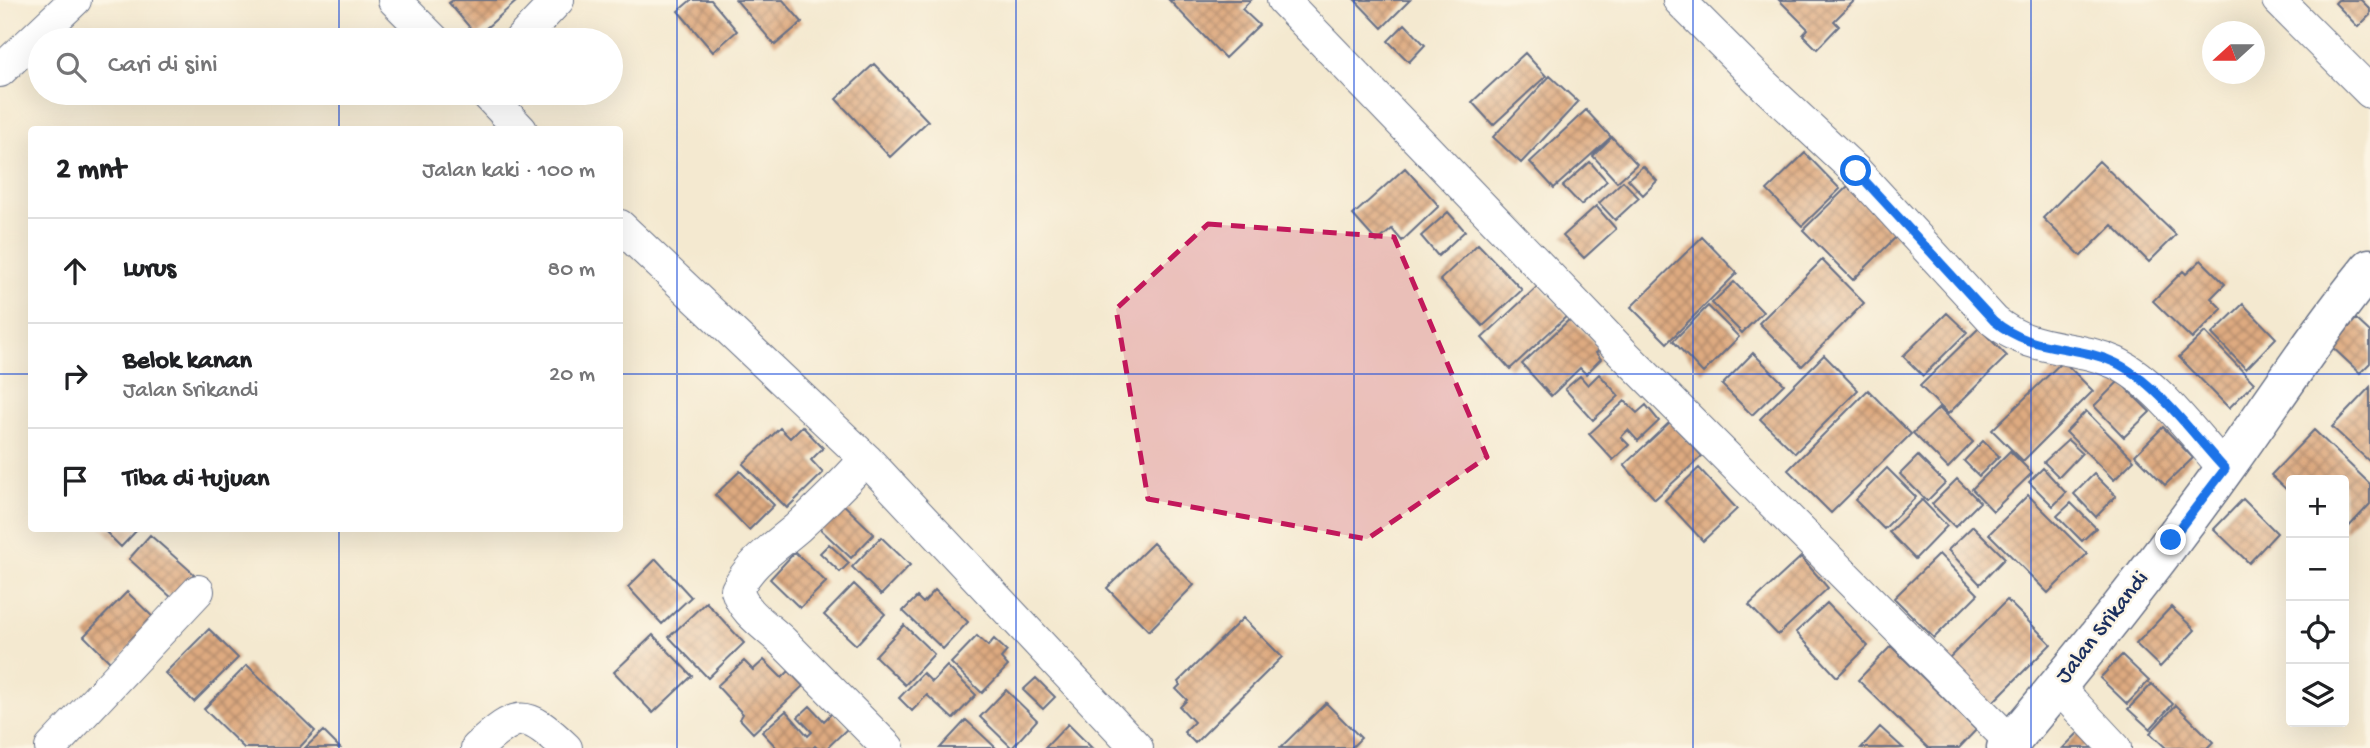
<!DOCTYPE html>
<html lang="id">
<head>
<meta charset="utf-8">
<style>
  body { margin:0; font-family:"Gochi Hand",sans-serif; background:#f2f2f2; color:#202124 }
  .controls { position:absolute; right:21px; bottom:21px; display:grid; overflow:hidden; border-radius:7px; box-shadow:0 7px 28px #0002 }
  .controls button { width:63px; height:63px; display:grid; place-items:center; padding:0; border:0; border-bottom:2px solid #e0e0e0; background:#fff; color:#202124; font:35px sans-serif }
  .compass { position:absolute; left:2202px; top:21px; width:63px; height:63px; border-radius:50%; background:#fff; box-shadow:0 7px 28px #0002; rotate:249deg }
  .stop { position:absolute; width:21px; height:21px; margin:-16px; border:5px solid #1a73e8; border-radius:50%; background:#fff }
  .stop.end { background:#1a73e8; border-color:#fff; box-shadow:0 2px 7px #0008 }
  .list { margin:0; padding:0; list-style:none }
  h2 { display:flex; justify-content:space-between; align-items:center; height:91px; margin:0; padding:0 28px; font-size:30px }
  h2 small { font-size:23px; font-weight:400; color:#757577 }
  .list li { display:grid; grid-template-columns:46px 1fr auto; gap:21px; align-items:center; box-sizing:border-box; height:105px; padding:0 28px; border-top:2px solid #e0e0e0 }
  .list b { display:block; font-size:26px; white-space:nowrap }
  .list p { margin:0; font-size:23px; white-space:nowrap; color:#757577 }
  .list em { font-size:23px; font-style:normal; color:#757577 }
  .icon { flex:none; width:38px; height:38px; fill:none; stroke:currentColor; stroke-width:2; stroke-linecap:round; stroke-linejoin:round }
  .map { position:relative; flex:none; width:2370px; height:748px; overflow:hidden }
  .search { position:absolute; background:#fff; box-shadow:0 7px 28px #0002; left:28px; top:28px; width:595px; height:77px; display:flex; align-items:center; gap:18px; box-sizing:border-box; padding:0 24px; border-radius:38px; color:#757577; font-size:26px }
  .panel { position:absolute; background:#fff; box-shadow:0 7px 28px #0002; left:28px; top:126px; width:595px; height:406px; border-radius:7px }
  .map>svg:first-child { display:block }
</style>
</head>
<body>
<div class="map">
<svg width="2370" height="748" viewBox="0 0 2370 748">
  <defs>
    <pattern id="building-cross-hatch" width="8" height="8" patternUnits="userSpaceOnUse" patternTransform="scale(1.75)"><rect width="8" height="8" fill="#deaa80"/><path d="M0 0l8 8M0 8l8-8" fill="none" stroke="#b38b6c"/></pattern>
  </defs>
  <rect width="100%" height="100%" fill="#fcf5e5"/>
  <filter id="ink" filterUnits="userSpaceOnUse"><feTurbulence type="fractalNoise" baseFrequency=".0143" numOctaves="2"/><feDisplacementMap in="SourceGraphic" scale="14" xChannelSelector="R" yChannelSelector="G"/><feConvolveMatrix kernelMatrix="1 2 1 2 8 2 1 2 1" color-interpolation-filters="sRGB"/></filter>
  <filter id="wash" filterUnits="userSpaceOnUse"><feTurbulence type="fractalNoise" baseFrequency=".00686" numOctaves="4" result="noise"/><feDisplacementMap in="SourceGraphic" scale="28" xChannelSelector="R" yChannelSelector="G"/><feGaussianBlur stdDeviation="1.57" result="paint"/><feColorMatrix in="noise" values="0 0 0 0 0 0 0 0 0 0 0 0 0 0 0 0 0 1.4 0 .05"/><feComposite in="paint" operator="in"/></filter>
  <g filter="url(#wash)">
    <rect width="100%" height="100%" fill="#f4e9d0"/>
    <g id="blocks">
      <path fill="url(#building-cross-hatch)" d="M453 0H518L477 36 449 3Z
        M691 0H711L737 31 713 52 678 11Z
        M736 0H783L802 22 775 45Z
        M1169 0H1251L1242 9 1259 25 1225 58Z
        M1355 0H1410L1382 28Z
        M1779 0H1855L1834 21 1839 26 1817 49 1803 35 1808 29Z
        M2338 0H2361L2370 9V15L2358 27 2335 3Z
        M1405 24 1425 45 1409 62 1388 41Z
        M1525 53 1546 76 1493 125 1472 102Z
        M874 64 928 121 890 157 836 99Z
        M1550 76 1578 102 1521 163 1493 137Z
        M1586 110 1611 137 1554 188 1530 162Z
        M1612 137 1637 164 1617 182 1593 156Z
        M1805 153 1840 189 1802 226 1767 190Z
        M2099 161 2176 235 2149 262 2112 225 2081 256 2043 218Z
        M1590 162 1607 181 1581 205 1563 186Z
        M1643 166 1657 181 1643 195 1628 179Z
        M1405 168 1439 206 1402 241 1392 229 1377 242 1353 215Z
        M1623 181 1639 198 1615 220 1599 203Z
        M1848 186 1897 236 1853 280 1803 230Z
        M1596 206 1616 229 1584 258 1563 236Z
        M1448 212 1465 231 1438 256 1421 236Z
        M1702 237 1737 273 1667 343 1631 307Z
        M1478 244 1522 290 1483 326 1440 280Z
        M1822 260 1864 303 1802 366 1759 323Z
        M2201 260 2225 284 2211 298 2222 309 2192 339 2153 301 2183 271 2186 274Z
        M1734 282 1763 312 1742 333 1712 303Z
        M1539 285 1567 316 1510 369 1482 338Z
        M2243 304 2276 338 2246 369 2212 334Z
        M1708 306 1739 337 1703 373 1673 341Z
        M1947 313 1967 332 1923 376 1903 356Z
        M1571 318 1600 350 1596 353 1601 359 1586 374 1580 368 1551 396 1522 364Z
        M2356 319 2370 332V363L2360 373 2331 346Z
        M1979 328 2007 356 1948 414 1920 386Z
        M2205 332 2254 383 2229 408 2179 357Z
        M1753 353 1784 384 1752 415 1722 385Z
        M1824 355 1858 390 1795 453 1760 419Z
        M2063 361 2093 391 2023 461 1992 430Z
        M1599 374 1619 396 1593 420 1565 389 1580 376 1588 385Z
        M2119 381 2150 412 2124 437 2094 406Z
        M2370 387V462L2332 427Z
        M1868 390 1911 434 1831 513 1788 470Z
        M1625 401 1637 413 1646 405 1659 421 1638 441 1628 430 1621 437 1629 445 1613 460 1589 434Z
        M1939 408 1973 442 1948 468 1913 433Z
        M2086 411 2134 460 2114 480 2066 432Z
        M1670 422 1702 456 1655 499 1624 465Z
        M802 426 823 448 811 460 823 473 787 508 743 464 780 428 790 438Z
        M2163 427 2193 458 2165 485 2135 455Z
        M2314 430 2370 484V504L2344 532V480H2291V494L2271 475Z
        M2068 440 2082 453 2059 477 2044 462Z
        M1983 441 1999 456 1979 476 1964 461Z
        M2010 451 2032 473 1993 511 1972 489Z
        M1918 456 1945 483 1927 501 1900 474Z
        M1699 468 1737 509 1703 541 1665 500Z
        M1887 468 1916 497 1884 529 1855 500Z
        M2043 468 2066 493 2053 506 2029 482Z
        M740 471 774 505 749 530 715 495Z
        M2094 474 2116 496 2096 517 2074 494Z
        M1957 479 1980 502 1955 527 1932 504Z
        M2028 495 2087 554 2048 593 1989 534Z
        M2243 499 2277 533 2249 563 2214 529Z
        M1922 500 1947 526 1915 559 1889 532Z
        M840 501 874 534 851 558 816 525Z
        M2071 503 2096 528 2082 541 2057 516Z
        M1973 526 2005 558 1980 584 1948 550Z
        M102 528H139L121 547Z
        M150 535 194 574 172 598 129 559Z
        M881 537 910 565 881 595 852 567Z
        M1153 543 1194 585 1149 631 1107 588Z
        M829 544 849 563 840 572 820 553Z
        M795 552 826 582 800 608 770 579Z
        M1939 554 1978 594 1934 638 1894 598Z
        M1801 557 1828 588 1778 635 1749 605Z
        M656 559 691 597 662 624 628 587Z
        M854 584 885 614 856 645 824 615Z
        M935 590 968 622 943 649 903 611 917 597 923 603Z
        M127 592 157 621 113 665 84 636Z
        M2007 600 2051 644 1985 710 1941 666Z
        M706 602 744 643 708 678 669 637Z
        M1827 603 1868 646 1837 677 1796 632Z
        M2171 607 2195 630 2160 667 2136 644Z
        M1243 618 1282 657 1195 743 1184 732 1194 722 1180 707 1187 700 1176 689 1180 685 1178 682Z
        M904 625 934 654 905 685 875 656Z
        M209 629 238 658 194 702 165 673Z
        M653 635 692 676 653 713 614 672Z
        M977 636 988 646 994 639 1007 651 1001 658 1008 666 982 693 951 663Z
        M1891 646 1976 730 1959 748H1928L1858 680Z
        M2122 655 2149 681 2127 704 2100 678Z
        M764 660 782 678 789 671 803 686 753 733 740 719 743 714 717 686 744 661 753 670Z
        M247 665 315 731 299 748H244L204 709Z
        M947 666 976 695 953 719 927 695 912 711 899 698 923 673 932 682Z
        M1036 678 1055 697 1043 709 1023 690Z
        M2152 684 2173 704 2150 729 2128 709Z
        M1006 690 1037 720 1012 748 980 717Z
        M1326 703 1361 738 1351 748H1280Z
        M2176 705 2213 742 2207 748H2166L2150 733Z
        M810 706 824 721 832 713 847 729 827 748H817L815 746 813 748H777L762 732 786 711 808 736 812 732 798 717Z
        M966 720 979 732 996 748H940Z
        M1068 724 1092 748H1045Z
        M1880 727 1903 748H1861Z
        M2082 729 2102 748H2063Z
        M323 731 340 748H305Z"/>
    </g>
  </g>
  <g filter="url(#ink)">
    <use href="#blocks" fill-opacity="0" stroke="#677086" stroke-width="2"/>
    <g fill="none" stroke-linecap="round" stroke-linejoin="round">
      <defs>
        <path id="street" d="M394 0 434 40
          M1283 0 1624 354 2011 742
          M1679 0 1765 86 1856 171 1994 321C2034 354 2073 343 2116 363 2156 382 2194 435 2225 469
          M2278 0 2370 92
          M520 40 558 0
          M0 71 75 0
          M486 93 521 130
          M620 226 866 459
          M2057 686 2115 748
          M51 748 198 591
          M477 748C518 710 526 710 566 748
          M888 748C853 713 819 678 784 643 767 626 744 614 737 590 749 563 775 547 797 528 821 506 844 483 866 459L1137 748"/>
        <path id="secondary" d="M2006 748C2082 658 2157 563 2226 467 2274 400 2318 332 2370 268"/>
      </defs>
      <use href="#street" stroke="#677086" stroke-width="34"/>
      <use href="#secondary" stroke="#677086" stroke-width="41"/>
      <use href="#street" stroke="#fff" stroke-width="32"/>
      <use href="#secondary" stroke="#fff" stroke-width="38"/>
    </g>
  </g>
  <g fill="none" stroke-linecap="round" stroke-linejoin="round" filter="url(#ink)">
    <path stroke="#1a73e8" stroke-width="9" d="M1856 171 1994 321C2034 354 2073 343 2116 363 2156 382 2194 436 2225 469L2171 540"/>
  </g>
  <path fill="#c2185b" fill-opacity="0.2" stroke="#c2185b" stroke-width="5" stroke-dasharray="14 9" stroke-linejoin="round" d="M1208 224 1394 237 1487 457 1367 539 1148 499 1116 309Z"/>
  <path fill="none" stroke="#1d4ed8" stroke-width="2" stroke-opacity="0.55" d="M339 0V40M677 0V748M1016 0V748M1354 0V748M1693 0V748M2031 0V748M339 93V130M0 374H32M620 374H2370M339 528V748"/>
  <g text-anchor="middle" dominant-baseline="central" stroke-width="5" stroke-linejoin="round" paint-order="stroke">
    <g font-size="23" fill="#1b2f5e" stroke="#fcf5e5">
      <text transform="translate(2103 628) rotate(-52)">Jalan Srikandi</text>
    </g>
  </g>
</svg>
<div class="controls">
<button>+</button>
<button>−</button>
<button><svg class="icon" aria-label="locate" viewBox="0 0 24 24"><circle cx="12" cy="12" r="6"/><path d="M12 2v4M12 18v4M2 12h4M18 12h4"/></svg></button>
<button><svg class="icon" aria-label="layers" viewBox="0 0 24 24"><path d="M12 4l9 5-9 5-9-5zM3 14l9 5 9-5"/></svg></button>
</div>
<svg class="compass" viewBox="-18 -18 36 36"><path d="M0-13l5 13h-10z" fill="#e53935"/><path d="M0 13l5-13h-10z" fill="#757577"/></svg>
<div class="stop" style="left:1856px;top:171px"></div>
<div class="stop end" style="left:2171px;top:540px"></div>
<div class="search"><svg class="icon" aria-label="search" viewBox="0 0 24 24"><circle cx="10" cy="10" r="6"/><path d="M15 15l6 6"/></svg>Cari di sini</div>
<section class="panel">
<h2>2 mnt<small>Jalan kaki · 100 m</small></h2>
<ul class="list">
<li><svg class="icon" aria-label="ahead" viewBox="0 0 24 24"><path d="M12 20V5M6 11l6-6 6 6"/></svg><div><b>Lurus</b></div><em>80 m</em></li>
<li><svg class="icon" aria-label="right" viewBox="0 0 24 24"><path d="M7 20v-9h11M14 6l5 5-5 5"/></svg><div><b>Belok kanan</b><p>Jalan Srikandi</p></div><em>20 m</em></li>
<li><svg class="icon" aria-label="arrive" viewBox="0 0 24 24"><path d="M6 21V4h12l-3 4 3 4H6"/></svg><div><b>Tiba di tujuan</b></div></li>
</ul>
</section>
</div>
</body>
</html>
